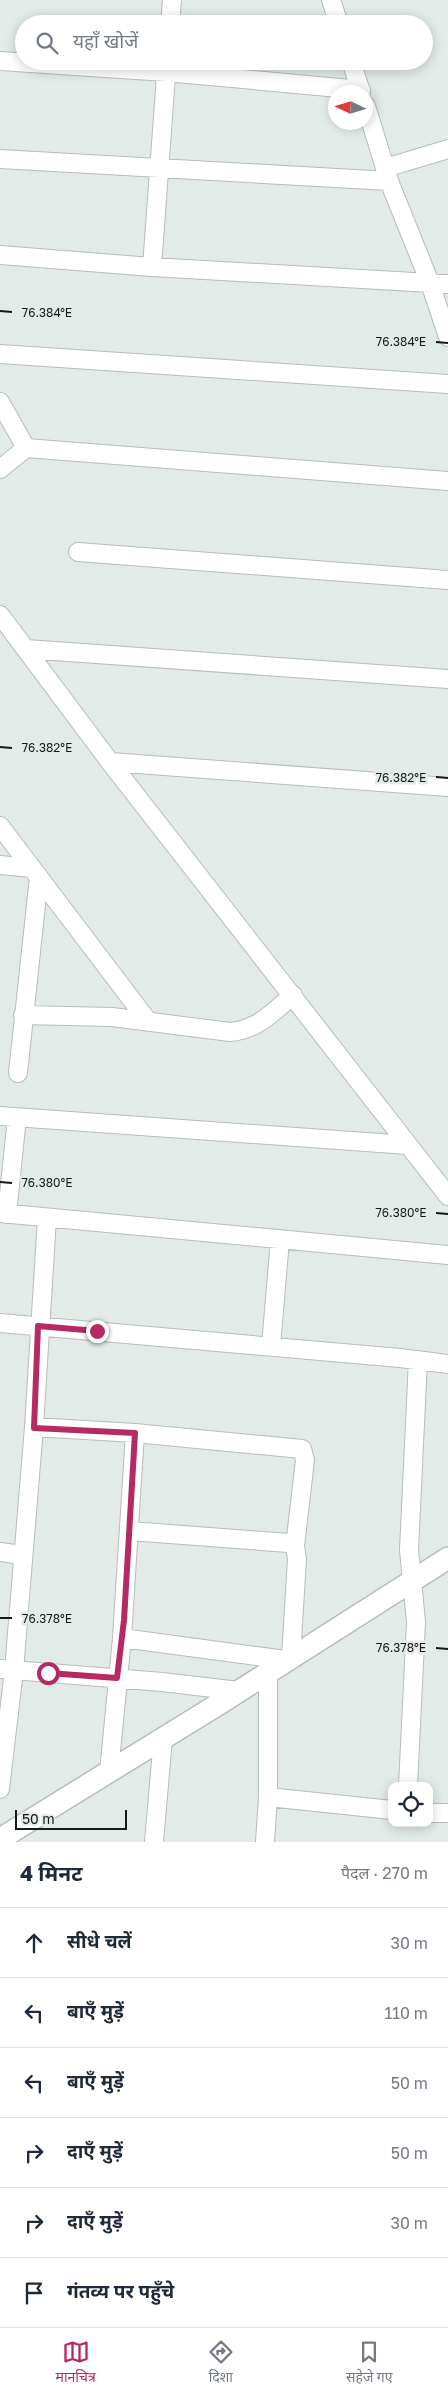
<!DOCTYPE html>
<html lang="hi">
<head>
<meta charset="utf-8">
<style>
  body { margin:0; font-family:"Golos Text","Noto Sans Devanagari",sans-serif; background:#f2f2f3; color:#1f2937 }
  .controls { position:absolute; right:15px; bottom:15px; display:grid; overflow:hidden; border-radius:10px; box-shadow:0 2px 12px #0003 }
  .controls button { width:45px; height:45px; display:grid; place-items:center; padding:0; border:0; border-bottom:1px solid #e0e1e3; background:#fff; color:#1f2937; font:25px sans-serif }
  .compass { position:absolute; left:328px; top:85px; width:45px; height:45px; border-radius:50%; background:#fff; box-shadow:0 2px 12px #0003; rotate:274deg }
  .scale { position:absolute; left:15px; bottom:12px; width:112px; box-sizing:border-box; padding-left:5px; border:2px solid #161918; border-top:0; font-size:14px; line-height:18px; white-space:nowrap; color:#161918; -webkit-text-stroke:4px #e2ebe8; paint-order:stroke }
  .stop { position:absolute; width:15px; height:15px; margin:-11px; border:4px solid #b52a65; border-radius:50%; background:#fff }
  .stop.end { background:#b52a65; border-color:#fff; box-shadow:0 1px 5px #0008 }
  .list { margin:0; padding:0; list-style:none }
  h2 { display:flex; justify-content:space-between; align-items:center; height:65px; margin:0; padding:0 20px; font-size:21px }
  h2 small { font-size:16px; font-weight:400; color:#747a83 }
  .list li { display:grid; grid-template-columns:32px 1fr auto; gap:15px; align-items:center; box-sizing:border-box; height:70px; padding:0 20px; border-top:1px solid #e0e1e3 }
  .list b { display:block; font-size:19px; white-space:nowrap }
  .list em { font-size:16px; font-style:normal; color:#747a83 }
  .icon { flex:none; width:28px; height:28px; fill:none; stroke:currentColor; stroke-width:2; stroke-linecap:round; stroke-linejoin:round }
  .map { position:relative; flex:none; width:448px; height:1842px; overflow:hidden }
  .search { position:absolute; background:#fff; box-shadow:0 2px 12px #0003; left:15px; right:15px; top:15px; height:55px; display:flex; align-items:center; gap:12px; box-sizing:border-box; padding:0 18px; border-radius:28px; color:#747a83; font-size:19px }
  .sheet { height:485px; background:#fff }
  nav { display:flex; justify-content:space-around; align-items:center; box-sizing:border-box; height:70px; border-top:1px solid #e0e1e3; background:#fff; font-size:14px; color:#747a83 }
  nav a { display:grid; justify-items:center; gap:2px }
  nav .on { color:#b52a65 }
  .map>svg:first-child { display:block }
</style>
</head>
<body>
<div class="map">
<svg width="448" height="1842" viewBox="0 0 448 1842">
  <rect width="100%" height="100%" fill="#e2ebe8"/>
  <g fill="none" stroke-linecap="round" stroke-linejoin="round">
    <defs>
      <path id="minor" d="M331 0 339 24
        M170 24 172 0
        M0 61 166 72 361 90
        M351 61 361 92
        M366 106 389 181 430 283 448 337
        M0 159 389 181
        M385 168 448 149
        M0 255 152 267 448 284
        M152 267 167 62
        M0 354 448 384
        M0 402 26 448 448 481
        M0 469 26 448
        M78 552 448 580
        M0 615 110 762 448 1196
        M26 649 448 679
        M110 762 448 787
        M0 826 147 1020
        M0 865 32 868
        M23 1015 112 1017 230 1032C257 1030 273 1012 293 995
        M18 1073 39 877
        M0 1116 408 1145
        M0 1213 448 1255
        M7 1214 17 1117
        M0 1323 400 1358 448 1364
        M271 1346 280 1240
        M34 1427 47 1218
        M130 1531 289 1543 295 1546 297 1559 291 1657
        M0 1552 22 1555
        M122 1638 286 1660
        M0 1669 162 1682 239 1691
        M109 1772 122 1638 135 1433
        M408 1786 416 1622 409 1550 418 1360
        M0 1789 14 1670 34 1427 135 1433 302 1449 305 1460 295 1546
        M268 1797 392 1810
        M429 1813H448
        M154 1842 163 1738
        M265 1842 268 1797V1672"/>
      <path id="tertiary" d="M0 1839 222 1702 448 1558"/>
    </defs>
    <use href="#minor" stroke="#b6bdbb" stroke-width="20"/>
    <use href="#tertiary" stroke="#b6bdbb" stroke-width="24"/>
    <use href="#minor" stroke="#fff" stroke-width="18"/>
    <use href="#tertiary" stroke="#fff" stroke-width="21"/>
  </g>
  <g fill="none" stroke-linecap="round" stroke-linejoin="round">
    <path stroke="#b52a65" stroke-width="6" d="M48 1673 117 1678 124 1620 135 1433 34 1428 38 1326 97 1331"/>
  </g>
  <path fill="none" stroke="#161918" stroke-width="2" d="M0 311 12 312M436 342 448 343M0 747 12 748M436 777 448 778M0 1182 12 1183M436 1213 448 1214M0 1618H12M436 1648 448 1649"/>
  <g font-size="12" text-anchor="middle" fill="#161918" stroke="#e2ebe8" stroke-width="5" stroke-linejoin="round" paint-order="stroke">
    <text x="47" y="317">76.384°E</text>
    <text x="401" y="346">76.384°E</text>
    <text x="47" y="752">76.382°E</text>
    <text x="401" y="782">76.382°E</text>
    <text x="47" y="1187">76.380°E</text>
    <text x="401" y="1217">76.380°E</text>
    <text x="47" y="1623">76.378°E</text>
    <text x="401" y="1652">76.378°E</text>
  </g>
</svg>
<div class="controls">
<button><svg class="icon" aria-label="locate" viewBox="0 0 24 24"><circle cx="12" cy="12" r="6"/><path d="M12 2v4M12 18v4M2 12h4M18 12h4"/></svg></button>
</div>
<svg class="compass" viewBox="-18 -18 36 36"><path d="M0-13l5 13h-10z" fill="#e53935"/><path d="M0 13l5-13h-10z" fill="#747a83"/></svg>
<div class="scale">50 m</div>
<div class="stop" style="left:48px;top:1673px"></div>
<div class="stop end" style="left:97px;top:1331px"></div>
<div class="search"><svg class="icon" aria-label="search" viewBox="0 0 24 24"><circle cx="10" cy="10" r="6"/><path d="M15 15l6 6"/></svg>यहाँ खोजें</div>
</div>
<section class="sheet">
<h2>4 मिनट<small>पैदल · 270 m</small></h2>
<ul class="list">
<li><svg class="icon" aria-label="ahead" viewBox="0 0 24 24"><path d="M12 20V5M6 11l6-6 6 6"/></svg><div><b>सीधे चलें</b></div><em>30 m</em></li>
<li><svg class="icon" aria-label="left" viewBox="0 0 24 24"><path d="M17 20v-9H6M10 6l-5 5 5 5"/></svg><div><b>बाएँ मुड़ें</b></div><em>110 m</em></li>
<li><svg class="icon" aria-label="left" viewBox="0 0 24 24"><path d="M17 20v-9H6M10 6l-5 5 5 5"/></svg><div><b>बाएँ मुड़ें</b></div><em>50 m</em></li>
<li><svg class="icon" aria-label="right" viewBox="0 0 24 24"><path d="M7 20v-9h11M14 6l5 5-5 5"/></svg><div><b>दाएँ मुड़ें</b></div><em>50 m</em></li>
<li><svg class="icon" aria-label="right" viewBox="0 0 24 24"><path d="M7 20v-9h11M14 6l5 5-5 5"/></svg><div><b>दाएँ मुड़ें</b></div><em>30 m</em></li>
<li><svg class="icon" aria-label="arrive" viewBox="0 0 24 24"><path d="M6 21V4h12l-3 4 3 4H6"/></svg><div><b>गंतव्य पर पहुँचे</b></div></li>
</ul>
</section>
<nav>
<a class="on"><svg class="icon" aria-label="map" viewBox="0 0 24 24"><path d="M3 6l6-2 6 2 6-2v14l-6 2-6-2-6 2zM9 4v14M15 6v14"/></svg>मानचित्र</a>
<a><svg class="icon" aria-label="directions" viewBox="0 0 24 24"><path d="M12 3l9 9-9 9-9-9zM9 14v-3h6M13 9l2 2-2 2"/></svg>दिशा</a>
<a><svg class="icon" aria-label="saved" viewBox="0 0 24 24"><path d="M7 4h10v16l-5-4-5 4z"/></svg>सहेजे गए</a>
</nav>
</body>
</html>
